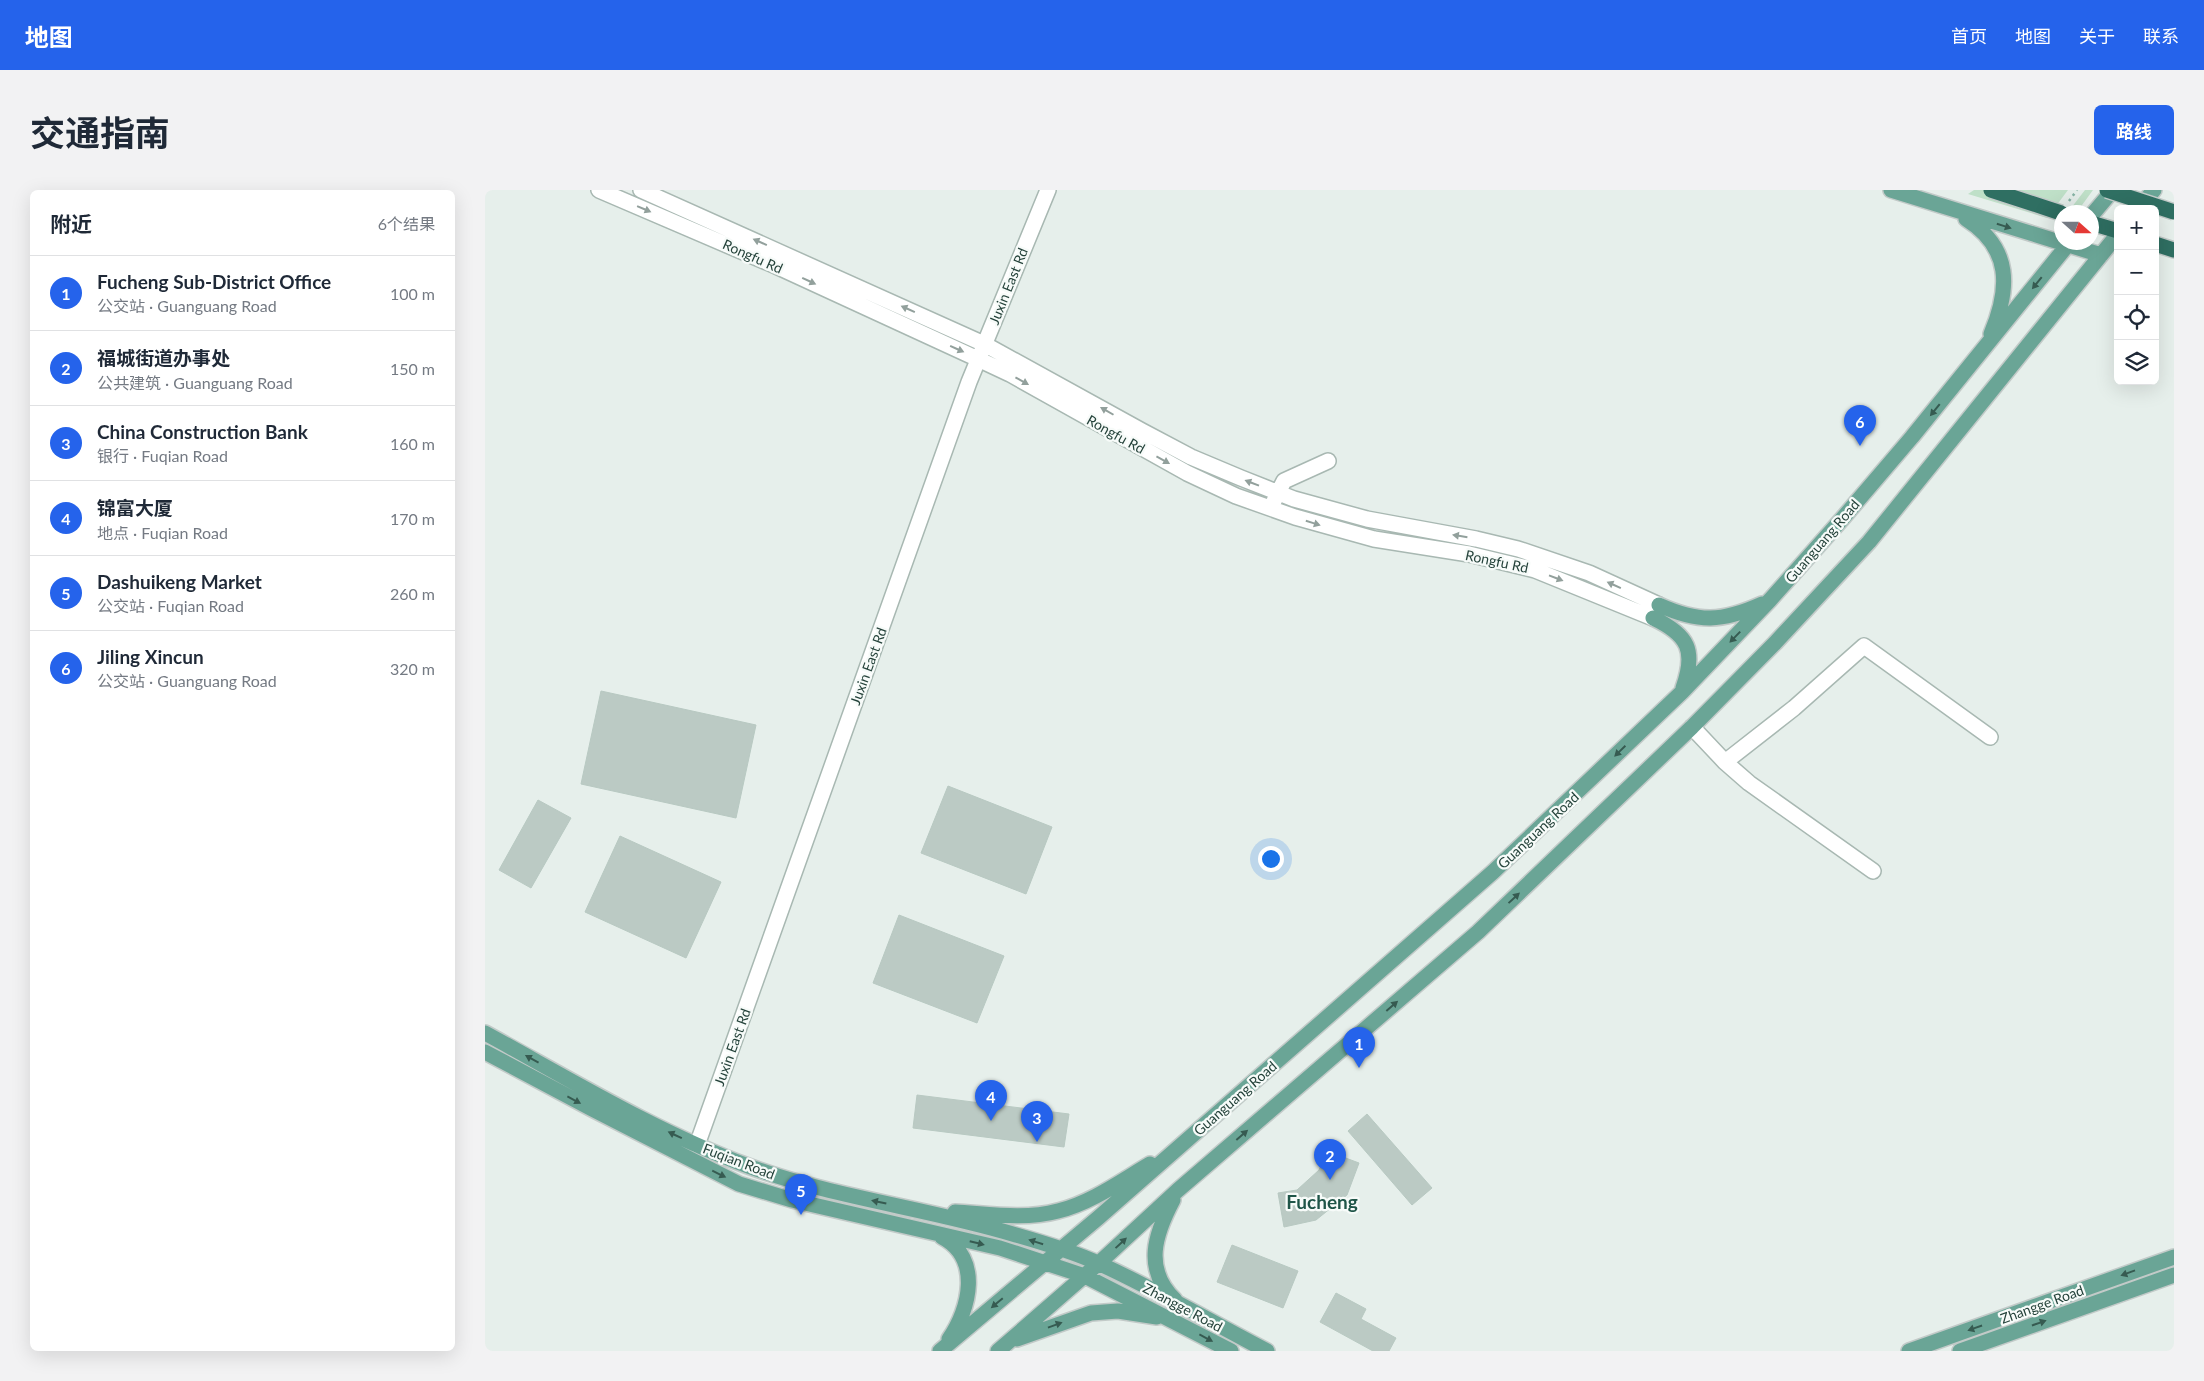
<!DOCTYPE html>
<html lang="zh">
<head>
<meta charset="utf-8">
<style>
  body { margin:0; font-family:Lato,"Noto Sans SC",sans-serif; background:#f2f2f3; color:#1f2937 }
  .controls { position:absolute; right:15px; top:15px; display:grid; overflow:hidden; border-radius:8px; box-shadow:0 5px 20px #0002 }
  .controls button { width:45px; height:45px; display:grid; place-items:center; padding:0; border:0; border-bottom:1px solid #e0e1e3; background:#fff; color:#1f2937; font:25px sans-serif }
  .compass { position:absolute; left:1569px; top:15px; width:45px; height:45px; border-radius:50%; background:#fff; box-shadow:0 5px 20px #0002; rotate:111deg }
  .you { position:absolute; left:785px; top:668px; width:18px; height:18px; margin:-12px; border:4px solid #fff; border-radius:50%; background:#1a73e8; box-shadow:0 0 0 8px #1a73e833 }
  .badge { display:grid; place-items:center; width:32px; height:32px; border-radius:50%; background:#2563eb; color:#fff; font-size:16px; font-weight:700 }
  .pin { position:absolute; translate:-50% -41px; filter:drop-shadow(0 1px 2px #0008) }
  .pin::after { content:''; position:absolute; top:26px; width:18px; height:15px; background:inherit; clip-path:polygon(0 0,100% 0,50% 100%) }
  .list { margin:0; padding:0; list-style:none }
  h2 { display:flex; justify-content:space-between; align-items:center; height:65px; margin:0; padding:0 20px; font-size:21px }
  h2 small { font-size:16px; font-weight:400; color:#747a83 }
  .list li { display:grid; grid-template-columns:32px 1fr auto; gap:15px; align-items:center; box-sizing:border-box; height:75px; padding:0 20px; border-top:1px solid #e0e1e3 }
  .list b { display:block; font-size:19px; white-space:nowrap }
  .list p { margin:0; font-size:16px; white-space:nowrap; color:#747a83 }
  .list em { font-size:16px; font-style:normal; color:#747a83 }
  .icon { flex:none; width:28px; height:28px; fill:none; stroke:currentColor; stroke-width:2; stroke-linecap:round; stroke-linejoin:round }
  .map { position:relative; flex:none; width:1689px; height:1161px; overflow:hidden; border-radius:8px }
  header { display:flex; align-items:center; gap:30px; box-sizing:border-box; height:70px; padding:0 25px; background:#2563eb; color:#fff }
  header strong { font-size:24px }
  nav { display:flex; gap:28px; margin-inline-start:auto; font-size:18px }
  .intro { display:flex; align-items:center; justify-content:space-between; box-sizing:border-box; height:120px; padding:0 30px }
  h1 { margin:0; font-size:35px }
  .button { padding:12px 22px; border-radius:8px; background:#2563eb; color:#fff; font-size:18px; font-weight:700 }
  main { display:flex; gap:30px; padding:0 30px }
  aside { flex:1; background:#fff; border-radius:8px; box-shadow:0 5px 20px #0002 }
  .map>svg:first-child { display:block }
</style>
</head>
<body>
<header>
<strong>地图</strong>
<nav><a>首页</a><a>地图</a><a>关于</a><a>联系</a></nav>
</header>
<div class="intro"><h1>交通指南</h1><a class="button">路线</a></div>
<main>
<aside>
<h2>附近<small>6个结果</small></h2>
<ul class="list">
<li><span class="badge">1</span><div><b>Fucheng Sub-District Office</b><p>公交站 · Guanguang Road</p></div><em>100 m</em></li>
<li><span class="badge">2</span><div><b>福城街道办事处</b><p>公共建筑 · Guanguang Road</p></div><em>150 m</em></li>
<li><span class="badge">3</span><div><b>China Construction Bank</b><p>银行 · Fuqian Road</p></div><em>160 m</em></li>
<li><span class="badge">4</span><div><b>锦富大厦</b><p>地点 · Fuqian Road</p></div><em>170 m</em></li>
<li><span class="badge">5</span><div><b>Dashuikeng Market</b><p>公交站 · Fuqian Road</p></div><em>260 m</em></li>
<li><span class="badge">6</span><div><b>Jiling Xincun</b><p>公交站 · Guanguang Road</p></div><em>320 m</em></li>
</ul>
</aside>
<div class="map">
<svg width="1689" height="1161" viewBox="0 0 1689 1161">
  <rect width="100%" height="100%" fill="#e6efeb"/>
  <path fill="#bfe0c8" d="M1489 0H1583L1562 28 1483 4Z
    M1600 0H1608L1592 22H1583Z"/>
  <path fill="#bbcac4" stroke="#b8c9c2" d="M116 501 271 535 251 628 96 594Z
    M463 596 567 637 541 704 436 663Z
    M53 610 86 628 46 698 14 680Z
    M135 646 236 692 201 768 100 722Z
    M414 725 519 766 492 833 388 793Z
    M432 905 584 924 579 957 428 938Z
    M882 924 947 998 927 1015 863 941Z
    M842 961 874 973 862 1005 831 1030 799 1037 793 1003 812 1000 834 980Z
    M747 1055 813 1081 798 1118 732 1092Z
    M851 1103 881 1119 876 1129 911 1148 904 1161H888L835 1132Z"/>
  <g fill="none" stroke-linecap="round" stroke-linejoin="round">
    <defs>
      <path id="minor" d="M114 0 291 76 493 169 525 184 702 283 751 306 810 327 889 349 984 364 1050 380 1168 428
        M156 0 499 154 657 241 706 267 756 288 809 309 882 329 991 349 1033 359 1104 383 1174 415
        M789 311 799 291 843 271
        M1207 537 1240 572 1264 593 1388 681
        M1240 572 1309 518 1379 456 1505 547
        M212 955 484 192 563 0"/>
      <path id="major" d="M1406 0 1616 65
        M1653 19 1669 0
        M1606 26 1628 0
        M1481 29C1527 58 1525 99 1506 144
        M1174 415C1214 433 1237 432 1277 414
        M1168 428C1204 445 1211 461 1198 498
        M0 843C86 890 171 942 263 976 349 1008 442 1018 531 1045 559 1053 589 1062 615 1074 672 1100 726 1132 782 1161
        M0 862 107 919 254 994 307 1010 515 1058 600 1086 746 1161
        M688 1010C670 1044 658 1079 690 1110
        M470 1022C504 1024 540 1030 573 1021 606 1013 636 991 665 974
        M457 1047C497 1068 485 1119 464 1149
        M532 1149 606 1123 633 1121 672 1127
        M455 1161 613 1028 1008 682 1197 502 1285 410 1357 329 1427 247 1585 52
        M513 1161 614 1073 693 1000 993 742 1207 537 1290 453 1384 352 1633 44
        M1424 1161 1689 1067
        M1475 1161 1689 1085"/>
      <path id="highway" d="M1606 33 1633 41
        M1670 54 1689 60"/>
    </defs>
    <use href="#minor" stroke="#a8b8b2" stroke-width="18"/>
    <use href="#major" stroke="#c2cac8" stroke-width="18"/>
    <use href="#highway" stroke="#c2cac8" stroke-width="18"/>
    <path stroke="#86b3a5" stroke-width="2.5" stroke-dasharray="2.5 4" stroke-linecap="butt" d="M1584 11 1592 0"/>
    <use href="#minor" stroke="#fff" stroke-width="15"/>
    <use href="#major" stroke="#6aa596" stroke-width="15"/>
    <use href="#highway" stroke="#2f6f62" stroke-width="15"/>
    <defs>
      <path id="highway-bridge" d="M1506 0 1576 23
        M1622 0 1689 22"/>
    </defs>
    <use href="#highway-bridge" stroke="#c2cac8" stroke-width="18" stroke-linecap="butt"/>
    <use href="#highway-bridge" stroke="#2f6f62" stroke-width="15"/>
  </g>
  <defs><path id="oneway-solid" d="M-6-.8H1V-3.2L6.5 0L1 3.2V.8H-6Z" transform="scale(1.25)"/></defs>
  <g fill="#92a09c">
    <use href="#oneway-solid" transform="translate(159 19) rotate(23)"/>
    <use href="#oneway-solid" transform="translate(275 52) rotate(-156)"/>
    <use href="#oneway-solid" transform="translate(324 91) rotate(25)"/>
    <use href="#oneway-solid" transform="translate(423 119) rotate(-156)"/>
    <use href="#oneway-solid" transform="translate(472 159) rotate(24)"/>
    <use href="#oneway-solid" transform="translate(537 191) rotate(29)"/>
    <use href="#oneway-solid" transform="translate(622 221) rotate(-150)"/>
    <use href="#oneway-solid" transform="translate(678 270) rotate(29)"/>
    <use href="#oneway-solid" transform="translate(767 293) rotate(-159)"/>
    <use href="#oneway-solid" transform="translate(828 333) rotate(17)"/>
    <use href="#oneway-solid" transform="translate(975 346) rotate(-171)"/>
    <use href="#oneway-solid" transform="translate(1071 388) rotate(21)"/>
    <use href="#oneway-solid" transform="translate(1129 395) rotate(-156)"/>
  </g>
  <g fill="#365b51">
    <use href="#oneway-solid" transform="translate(1519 36) rotate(17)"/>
    <use href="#oneway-solid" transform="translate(1552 93) rotate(129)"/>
    <use href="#oneway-solid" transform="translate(1450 220) rotate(129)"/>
    <use href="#oneway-solid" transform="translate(1250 447) rotate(134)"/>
    <use href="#oneway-solid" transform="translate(1135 561) rotate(136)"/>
    <use href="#oneway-solid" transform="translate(1029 708) rotate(-43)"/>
    <use href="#oneway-solid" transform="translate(907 816) rotate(-41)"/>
    <use href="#oneway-solid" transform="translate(47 869) rotate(-151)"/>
    <use href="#oneway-solid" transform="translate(89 910) rotate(28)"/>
    <use href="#oneway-solid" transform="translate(190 945) rotate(-155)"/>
    <use href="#oneway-solid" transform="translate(757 945) rotate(-41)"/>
    <use href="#oneway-solid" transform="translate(234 984) rotate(26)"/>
    <use href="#oneway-solid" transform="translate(394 1012) rotate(-168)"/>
    <use href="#oneway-solid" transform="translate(551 1052) rotate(-162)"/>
    <use href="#oneway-solid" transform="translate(492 1053) rotate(14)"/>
    <use href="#oneway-solid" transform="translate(636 1053) rotate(-43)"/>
    <use href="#oneway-solid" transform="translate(1643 1083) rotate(160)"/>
    <use href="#oneway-solid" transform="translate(512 1113) rotate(140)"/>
    <use href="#oneway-solid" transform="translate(1554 1133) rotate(-19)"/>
    <use href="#oneway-solid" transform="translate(570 1135) rotate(-20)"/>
    <use href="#oneway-solid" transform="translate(1490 1138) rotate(161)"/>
    <use href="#oneway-solid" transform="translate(721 1148) rotate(28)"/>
  </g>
  <g text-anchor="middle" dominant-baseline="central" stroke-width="4.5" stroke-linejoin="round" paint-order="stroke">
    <g font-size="14" fill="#24423a" stroke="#f7fbf9">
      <text transform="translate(268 66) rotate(24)">Rongfu Rd</text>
      <text transform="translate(523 96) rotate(-68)">Juxin East Rd</text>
      <text transform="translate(631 244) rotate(29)">Rongfu Rd</text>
      <text transform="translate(1337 351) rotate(-49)">Guanguang Road</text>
      <text transform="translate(1012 371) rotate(12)">Rongfu Rd</text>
      <text transform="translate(383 476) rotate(-70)">Juxin East Rd</text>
      <text transform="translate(1053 640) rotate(-43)">Guanguang Road</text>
      <text transform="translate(247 857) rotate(-70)">Juxin East Rd</text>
      <text transform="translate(750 908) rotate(-41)">Guanguang Road</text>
      <text transform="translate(254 971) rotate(21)">Fuqian Road</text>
      <text transform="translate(1557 1114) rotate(-20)">Zhangge Road</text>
      <text transform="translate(698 1117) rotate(28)">Zhangge Road</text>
    </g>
    <g font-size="19" font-weight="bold" fill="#1f5548" stroke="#f7fbf9">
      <text x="837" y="1011">Fucheng</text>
    </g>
  </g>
</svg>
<div class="controls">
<button>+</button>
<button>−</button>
<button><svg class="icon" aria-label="locate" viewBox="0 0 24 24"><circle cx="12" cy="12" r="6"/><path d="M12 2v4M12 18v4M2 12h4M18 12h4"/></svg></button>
<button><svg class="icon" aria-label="layers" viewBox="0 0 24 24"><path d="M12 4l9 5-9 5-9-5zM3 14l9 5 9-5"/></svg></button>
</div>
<svg class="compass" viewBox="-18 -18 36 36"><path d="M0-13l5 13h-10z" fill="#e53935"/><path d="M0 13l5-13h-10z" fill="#747a83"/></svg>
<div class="you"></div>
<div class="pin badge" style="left:874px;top:878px">1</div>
<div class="pin badge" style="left:845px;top:990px">2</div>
<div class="pin badge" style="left:552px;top:952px">3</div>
<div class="pin badge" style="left:506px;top:931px">4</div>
<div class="pin badge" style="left:316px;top:1025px">5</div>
<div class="pin badge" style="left:1375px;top:256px">6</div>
</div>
</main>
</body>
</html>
